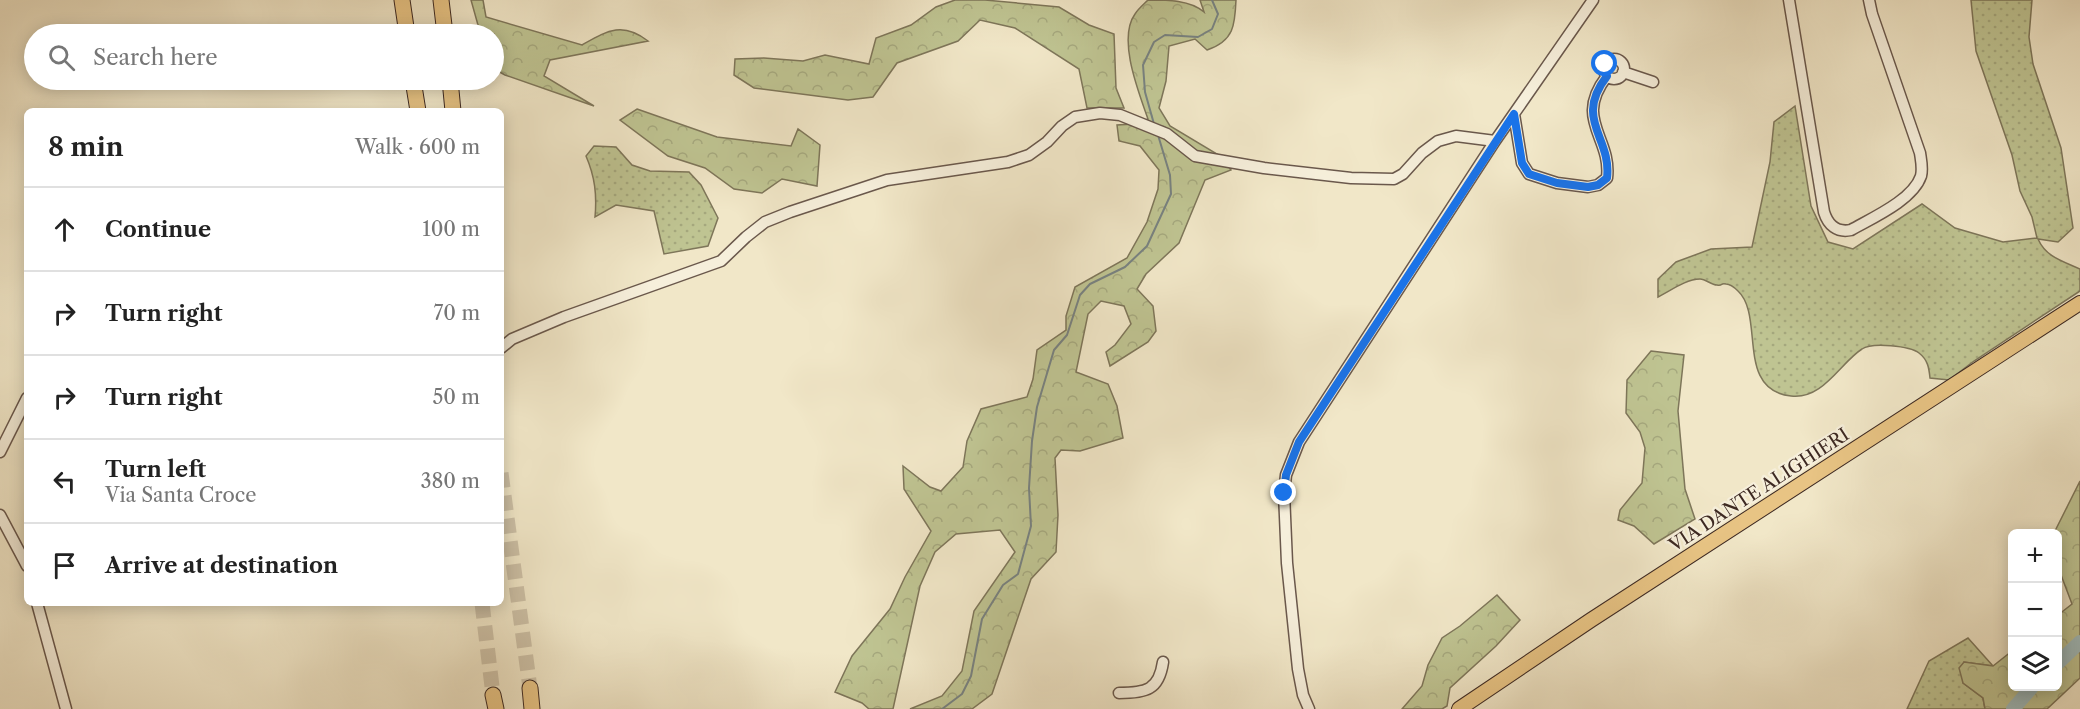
<!DOCTYPE html>
<html lang="en">
<head>
<meta charset="utf-8">
<style>
  body { margin:0; font-family:"Libre Caslon Text",serif; background:#f6f6f6; color:#222 }
  .controls { position:absolute; right:18px; bottom:18px; display:grid; overflow:hidden; border-radius:9px; box-shadow:0 3px 15px #0003 }
  .controls button { width:54px; height:54px; display:grid; place-items:center; padding:0; border:0; border-bottom:2px solid #e0e0e0; background:#fff; color:#222; font:30px sans-serif }
  .stop { position:absolute; width:18px; height:18px; margin:-14px; border:4px solid #1a73e8; border-radius:50%; background:#fff }
  .stop.end { background:#1a73e8; border-color:#fff; box-shadow:0 2px 6px #0008 }
  .list { margin:0; padding:0; list-style:none }
  h2 { display:flex; justify-content:space-between; align-items:center; height:78px; margin:0; padding:0 24px; font-size:26px }
  h2 small { font-size:20px; font-weight:400; color:#767676 }
  .list li { display:grid; grid-template-columns:39px 1fr auto; gap:18px; align-items:center; box-sizing:border-box; height:84px; padding:0 24px; border-top:2px solid #e0e0e0 }
  .list b { display:block; font-size:22px; white-space:nowrap }
  .list p { margin:0; font-size:20px; white-space:nowrap; color:#767676 }
  .list em { font-size:20px; font-style:normal; color:#767676 }
  .icon { flex:none; width:33px; height:33px; fill:none; stroke:currentColor; stroke-width:2; stroke-linecap:round; stroke-linejoin:round }
  .map { position:relative; flex:none; width:2080px; height:709px; overflow:hidden }
  .search { position:absolute; background:#fff; box-shadow:0 3px 15px #0003; left:24px; top:24px; width:480px; height:66px; display:flex; align-items:center; gap:15px; box-sizing:border-box; padding:0 21px; border-radius:33px; color:#767676; font-size:22px }
  .panel { position:absolute; background:#fff; box-shadow:0 3px 15px #0003; left:24px; top:108px; width:480px; height:498px; border-radius:9px }
  .map>svg:first-child { display:block }
</style>
</head>
<body>
<div class="map">
<svg width="2080" height="709" viewBox="0 0 2080 709">
  <defs>
    <pattern id="grass-dots" width="8" height="8" patternUnits="userSpaceOnUse" patternTransform="scale(1.5)"><rect width="8" height="8" fill="#bfc492"/><path d="M2 2h.1M6 6h.1" fill="none" stroke="#a5a87e" stroke-width="1.8" stroke-linecap="round"/></pattern>
    <pattern id="forest-crowns" width="20" height="18" patternUnits="userSpaceOnUse" patternTransform="scale(1.5)"><rect width="20" height="18" fill="#bfc492"/><path d="M2 6a3 3 0 1 1 6 0M12 15a3 3 0 1 1 6 0" fill="none" stroke="#a5a87e"/></pattern>
  </defs>
  <rect width="100%" height="100%" fill="#f1e7c8"/>
  <filter id="stains"><feTurbulence type="fractalNoise" baseFrequency=".00333" numOctaves="4"/><feColorMatrix values="0 0 0 0 .2 0 0 0 0 .09 0 0 0 0 .02 0 0 0 .5 -.17"/></filter>
  <radialGradient id="worn" r=".72"><stop offset=".6" stop-color="#630" stop-opacity="0"/><stop offset="1" stop-color="#630" stop-opacity=".3"/></radialGradient>
  <path fill="url(#grass-dots)" stroke="#7e765a" stroke-width="1.5" d="M1971 0H2032L2029 37 2033 64 2061 148 2073 228 2058 242 2038 239C2046 257 2062 261 2080 269V291L1974 361 1949 380 1930 378C1929 368 1928 360 1919 353 1910 346 1872 342 1862 349 1840 363 1823 400 1791 396 1735 390 1765 316 1738 291 1735 288 1731 284 1726 284 1719 283 1724 286 1717 285 1711 285 1706 279 1700 279 1686 279 1670 291 1658 297V279L1676 262 1711 249 1752 247 1770 162 1774 122 1795 106 1811 206 1828 242 1853 249 1922 204 1955 228 2003 242 2037 238 2032 217 2020 191 2012 155 1976 51Z
    M594 146 616 147 632 165 650 171 689 172 701 185 718 218 708 246 664 254 654 211 616 205 595 217C597 195 595 177 586 156Z
    M1968 638 1993 666 1964 662 1963 683 1983 698 1985 709H1907L1929 661Z"/>
  <path fill="url(#forest-crowns)" stroke="#7e765a" stroke-width="1.5" d="M471 0H483L486 17 582 45C607 31 622 21 648 41L550 60 544 76 594 106 505 75 494 69V34H477L478 25Z
    M955 0H985L1059 7 1089 25 1114 34 1116 88 1124 108H1087L1079 69 1015 28 980 20 958 41 897 63 873 97 848 100 754 88 734 75 735 59 764 58 803 61 825 55 869 64 876 38 911 25 936 7Z
    M1148 0C1168 0 1190 0 1204 12L1200 0H1236C1235 25 1234 41 1207 50L1195 39 1169 46 1166 81 1159 108 1170 126 1222 157 1231 170 1205 180 1179 243 1146 274 1137 289 1153 306 1156 331 1148 342 1110 366 1106 352 1115 345 1131 324 1124 306 1101 301 1088 314 1076 372 1108 384 1117 406 1123 438 1080 451 1061 450 1055 458 1058 515 1056 552 1031 579 992 694 972 709H910L942 696 962 671 974 611 1015 552 1000 530 956 534 935 552 920 586 893 709H869L862 703 835 692 852 656 890 609 905 577 931 531 904 489 903 466 930 487 941 491 963 467 967 441 981 409 1027 397 1033 379 1037 350 1066 330V316L1075 287 1127 258 1147 222 1158 189 1159 170 1140 146 1119 141 1117 125 1134 124 1148 119C1139 93 1117 39 1135 14 1138 9 1144 4 1148 0Z
    M637 109 717 137 791 146 798 129 820 145 817 186 782 179 762 193 734 189 705 168 668 156 620 120Z
    M1651 351 1684 355 1678 411 1685 489 1695 519 1654 544 1634 526 1618 520 1620 510 1642 483 1645 448 1640 432 1626 413 1627 380Z
    M2080 481V678L2047 709H1985L1983 698 1963 683 1959 668 1964 662 1993 666 2012 651V686H2058V615L2072 604 2058 567V534L2054 533Z
    M1497 595 1520 620 1496 646 1450 688 1447 706 1442 709H1402L1422 686 1428 665 1442 638 1460 626Z"/>
  <g fill="none" stroke-linecap="round" stroke-linejoin="round">
    <path stroke="#788281" stroke-width="2" d="M1154 124 1145 92 1143 65 1154 42 1165 35 1198 37 1212 29 1218 14 1212 0
      M942 709 962 694 971 676 982 619 1003 585 1018 574 1031 526 1029 488 1032 441 1037 407 1054 350 1067 335 1080 295 1090 284 1125 267 1147 246 1171 194 1170 175 1158 135"/>
    <path stroke="#9fbdc0" stroke-width="14" d="M2058 663 2080 642
      M2013 709 2033 686"/>
    <path stroke="#cdc1a7" stroke-width="15" stroke-dasharray="15 8" stroke-linecap="butt" d="M501 473 530 688
      M482 603 493 695"/>
    <defs>
      <path id="minor" d="M1789 0 1824 212C1828 225 1837 233 1851 230 1872 218 1913 200 1921 176 1923 168 1921 160 1920 153L1872 14 1869 0
        M1604 69a10 10 0 1 1 20 0a10 10 0 1 1-20 0Z
        M1623 72 1653 82
        M1514 114 1522 163 1529 174 1557 183 1588 187 1598 185 1607 178C1612 137 1573 120 1607 76
        M501 348 512 339 564 317 721 261 746 237 765 222 790 212 887 180 1008 162 1029 155 1047 142 1062 126 1075 117 1100 113 1120 115 1167 134 1195 156 1264 168 1351 178 1394 179 1403 174 1422 153 1438 141 1456 136 1495 141
        M0 452 27 398
        M0 515 27 566
        M37 603 66 709
        M1119 693C1146 693 1159 690 1163 662
        M1309 709 1303 695 1298 669 1287 563 1284 493 1286 475 1299 442 1495 141 1593 0"/>
      <path id="major" d="M1459 709 1591 620 2080 303"/>
      <path id="highway" d="M402 0 407 34
        M441 0 445 34
        M413 80 418 111
        M450 80 453 111
        M530 688 532 709
        M493 695 496 709"/>
    </defs>
    <use href="#minor" stroke="#6a584c" stroke-width="13"/>
    <use href="#major" stroke="#3d2922" stroke-width="16"/>
    <use href="#highway" stroke="#3d2922" stroke-width="17"/>
    <use href="#minor" stroke="#f6efdb" stroke-width="10"/>
    <use href="#major" stroke="#e8c484" stroke-width="14"/>
    <use href="#highway" stroke="#e8c484" stroke-width="15"/>
  </g>
  <g fill="none" stroke-linecap="round" stroke-linejoin="round">
    <path stroke="#1a73e8" stroke-width="8" d="M1284 493 1286 475 1299 442 1514 114 1522 163 1529 174 1557 183 1588 187 1598 185 1607 178C1612 137 1573 120 1607 76L1604 71 1605 64"/>
  </g>
  <g text-anchor="middle" dominant-baseline="central" stroke-width="4.5" stroke-linejoin="round" paint-order="stroke">
    <g font-size="18" fill="#3d2922" stroke="#f6efdb">
      <text transform="translate(1759 490) rotate(-33)">VIA DANTE ALIGHIERI</text>
    </g>
  </g>
  <rect width="100%" height="100%" filter="url(#stains)"/>
  <rect width="100%" height="100%" fill="url(#worn)"/>
</svg>
<div class="controls">
<button>+</button>
<button>−</button>
<button><svg class="icon" aria-label="layers" viewBox="0 0 24 24"><path d="M12 4l9 5-9 5-9-5zM3 14l9 5 9-5"/></svg></button>
</div>
<div class="stop" style="left:1605px;top:64px"></div>
<div class="stop end" style="left:1284px;top:493px"></div>
<div class="search"><svg class="icon" aria-label="search" viewBox="0 0 24 24"><circle cx="10" cy="10" r="6"/><path d="M15 15l6 6"/></svg>Search here</div>
<section class="panel">
<h2>8 min<small>Walk · 600 m</small></h2>
<ul class="list">
<li><svg class="icon" aria-label="ahead" viewBox="0 0 24 24"><path d="M12 20V5M6 11l6-6 6 6"/></svg><div><b>Continue</b></div><em>100 m</em></li>
<li><svg class="icon" aria-label="right" viewBox="0 0 24 24"><path d="M7 20v-9h11M14 6l5 5-5 5"/></svg><div><b>Turn right</b></div><em>70 m</em></li>
<li><svg class="icon" aria-label="right" viewBox="0 0 24 24"><path d="M7 20v-9h11M14 6l5 5-5 5"/></svg><div><b>Turn right</b></div><em>50 m</em></li>
<li><svg class="icon" aria-label="left" viewBox="0 0 24 24"><path d="M17 20v-9H6M10 6l-5 5 5 5"/></svg><div><b>Turn left</b><p>Via Santa Croce</p></div><em>380 m</em></li>
<li><svg class="icon" aria-label="arrive" viewBox="0 0 24 24"><path d="M6 21V4h12l-3 4 3 4H6"/></svg><div><b>Arrive at destination</b></div></li>
</ul>
</section>
</div>
</body>
</html>
